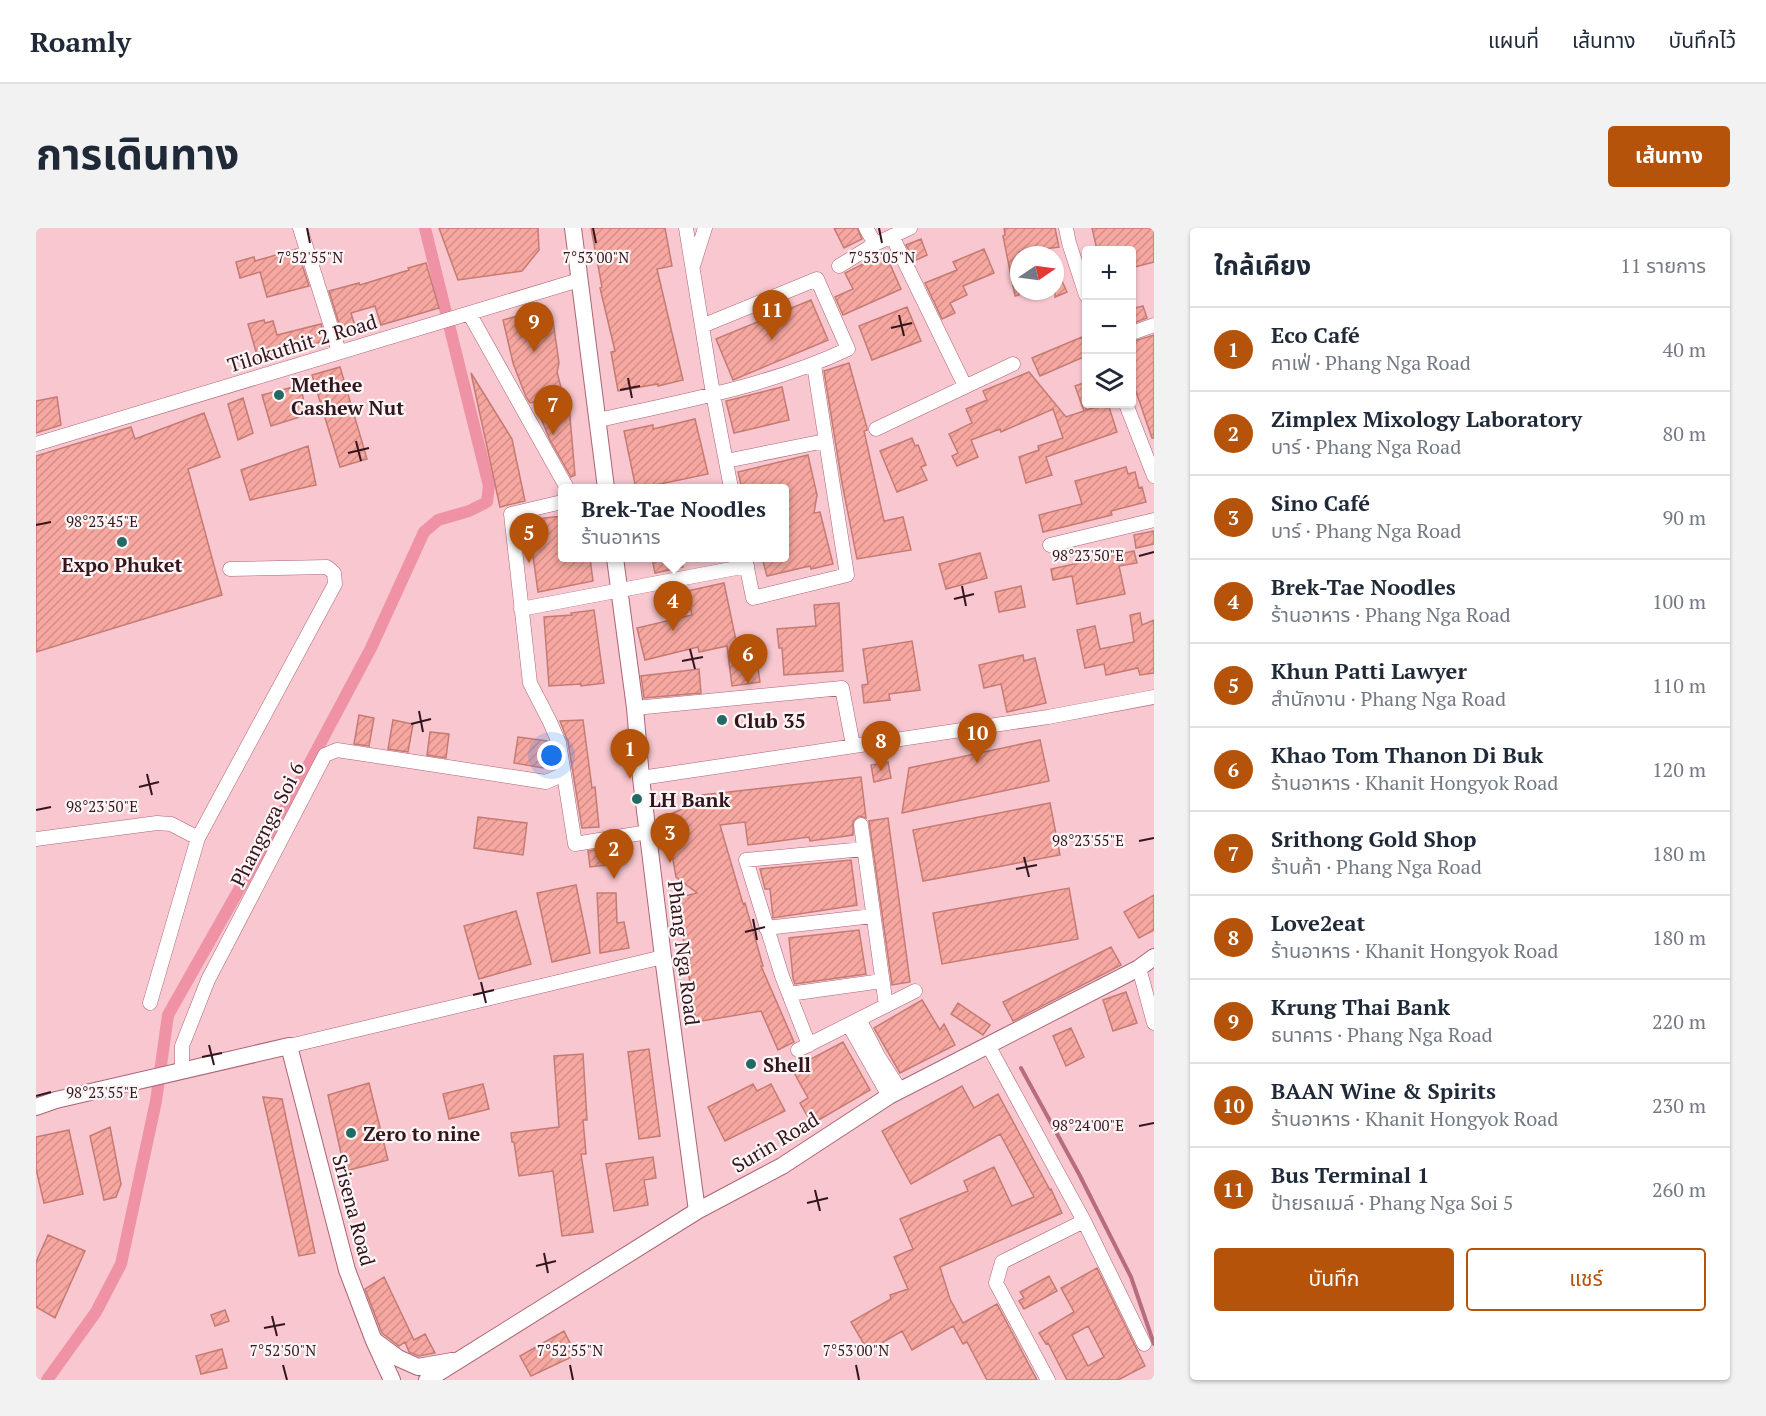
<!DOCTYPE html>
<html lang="th">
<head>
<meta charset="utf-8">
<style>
  body { margin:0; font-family:"PT Serif","Noto Sans Thai",serif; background:#f2f2f3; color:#1f2937 }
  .controls { position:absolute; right:18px; top:18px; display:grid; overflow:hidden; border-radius:6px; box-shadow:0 2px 4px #0004 }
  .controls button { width:54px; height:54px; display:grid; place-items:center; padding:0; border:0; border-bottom:2px solid #e0e1e3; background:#fff; color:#1f2937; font:30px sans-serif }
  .compass { position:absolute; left:974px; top:18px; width:54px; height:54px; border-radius:50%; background:#fff; box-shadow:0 2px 4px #0004; rotate:77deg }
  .you { position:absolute; left:516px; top:528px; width:21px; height:21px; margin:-15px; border:4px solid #fff; border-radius:50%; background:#1a73e8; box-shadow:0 0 0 9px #1a73e833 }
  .badge { display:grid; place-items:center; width:39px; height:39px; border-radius:50%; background:#b45309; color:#fff; font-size:20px; font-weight:700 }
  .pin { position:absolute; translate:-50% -50px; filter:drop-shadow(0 2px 3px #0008) }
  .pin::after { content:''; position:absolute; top:32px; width:21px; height:18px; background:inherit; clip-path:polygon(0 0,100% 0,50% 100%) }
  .popup { position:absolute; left:522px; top:256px; width:231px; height:78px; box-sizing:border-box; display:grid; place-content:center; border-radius:6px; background:#fff; filter:drop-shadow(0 2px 4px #0005); font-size:20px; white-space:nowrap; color:#747a83 }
  .popup b { font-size:22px; color:#1f2937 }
  .popup::after { content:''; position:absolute; left:50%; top:100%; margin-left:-12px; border:12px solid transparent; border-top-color:#fff }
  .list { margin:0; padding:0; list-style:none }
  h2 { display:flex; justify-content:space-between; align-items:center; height:78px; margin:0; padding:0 24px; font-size:26px }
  h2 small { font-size:20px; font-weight:400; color:#747a83 }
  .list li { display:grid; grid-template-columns:39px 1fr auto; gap:18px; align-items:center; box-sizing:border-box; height:84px; padding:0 24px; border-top:2px solid #e0e1e3 }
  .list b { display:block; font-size:22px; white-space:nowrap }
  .list p { margin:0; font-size:20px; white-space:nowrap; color:#747a83 }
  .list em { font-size:20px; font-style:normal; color:#747a83 }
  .actions { display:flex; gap:12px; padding:18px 24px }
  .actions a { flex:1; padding:14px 0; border:2px solid #b45309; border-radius:6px; text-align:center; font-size:21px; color:#b45309 }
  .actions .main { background:#b45309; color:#fff }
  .icon { flex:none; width:33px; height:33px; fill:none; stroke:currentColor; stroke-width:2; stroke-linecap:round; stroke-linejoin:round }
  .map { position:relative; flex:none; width:1118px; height:1152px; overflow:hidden; border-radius:6px }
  header { display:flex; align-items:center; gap:36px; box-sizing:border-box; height:84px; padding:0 30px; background:#fff; border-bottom:2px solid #e0e1e3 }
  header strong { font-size:28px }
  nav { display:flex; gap:33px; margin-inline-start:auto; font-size:21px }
  .intro { display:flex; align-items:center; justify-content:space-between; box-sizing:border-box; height:144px; padding:0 36px }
  h1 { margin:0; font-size:42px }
  .button { padding:15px 27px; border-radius:6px; background:#b45309; color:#fff; font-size:21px; font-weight:700 }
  main { display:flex; gap:36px; padding:0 36px }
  aside { flex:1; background:#fff; border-radius:6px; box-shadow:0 2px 4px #0004 }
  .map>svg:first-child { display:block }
</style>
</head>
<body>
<header>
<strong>Roamly</strong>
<nav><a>แผนที่</a><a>เส้นทาง</a><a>บันทึกไว้</a></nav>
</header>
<div class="intro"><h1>การเดินทาง</h1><a class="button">เส้นทาง</a></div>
<main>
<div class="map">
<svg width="1118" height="1152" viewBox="0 0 1118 1152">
  <defs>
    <pattern id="building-hatch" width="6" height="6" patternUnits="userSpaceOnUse" patternTransform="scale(1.5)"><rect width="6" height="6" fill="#f6a79f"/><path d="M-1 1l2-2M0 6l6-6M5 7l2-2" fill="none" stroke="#d38f88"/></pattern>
  </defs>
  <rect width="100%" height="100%" fill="#f8c7d0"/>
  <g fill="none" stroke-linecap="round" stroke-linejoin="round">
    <path stroke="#b76d7d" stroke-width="4" d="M985 840 1043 946 1095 1049 1118 1116"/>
    <path stroke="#ef92a6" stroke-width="12" d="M11 1152 60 1084 85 1036 120 873 132 787 261 559 335 420 388 304 402 292 433 283 451 274 453 258 389 0"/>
  </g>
  <path fill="url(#building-hatch)" stroke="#c57b73" stroke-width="1.5" fill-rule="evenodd" d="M403 0H502L503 22 486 43 422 52Z
    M555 0H629L636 38 621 41 647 152 622 158V156L582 163 575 124 579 123 564 60 566 59Z
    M798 0H821L826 11 808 20Z
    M968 0H1019L1023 19 983 24V67L979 68 967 8 969 7Z
    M1056 0H1118V34L1095 40V22H1061Z
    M885 11 891 27 878 33 870 17Z
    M261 21 273 58 231 69 224 44 204 50 200 34 218 29 219 33Z
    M948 21 958 45 927 58 931 67 914 75 919 85 906 91 889 55 921 42 917 34Z
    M849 25 865 61 807 87 799 69 817 61 809 45Z
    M390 35 403 80 345 97 339 78 315 85 319 98 305 102 293 63 323 55 324 57 373 42 372 40Z
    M1026 53 1031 64 1019 69V56Z
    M775 72 792 112 697 152 680 111Z
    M1107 78 1111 90 1095 96V81Z
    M871 79 885 113 836 132 823 98Z
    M503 82 510 84 517 93 523 135 521 144 530 179 533 178 539 247 535 249 514 212 498 174 494 175 490 169 477 135 467 92Z
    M228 92 229 95 237 93 241 107 285 96 289 113 246 124 247 128 223 134 212 96Z
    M1118 107V210H1116L1095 149V114Z
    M1046 109 1050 121V128L1004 148 996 130Z
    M813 135 831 200V202L828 203 848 293 867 289 875 322 821 331 806 255 788 143Z
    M304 139 331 231 304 239 276 147Z
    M993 144 1030 189 1048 183 1039 158 1050 154V182L1072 176 1081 204 1010 229 1016 247 990 255 983 229 1003 222 1002 218 1027 210 1017 181 965 204 964 201 935 212 942 229 921 238 916 228 922 225 913 206 936 195 930 181 951 172 947 163Z
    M435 145 476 211 489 273 464 279Z
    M265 157 270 187 235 198 226 167Z
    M746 159 753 192 698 205 690 173Z
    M21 169 25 197 0 205V173Z
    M207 170 217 205 202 212 192 176Z
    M168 185 184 229 152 241 186 367 0 424V228L95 199 99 211Z
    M659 191 672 246 600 261 588 203 617 197V201Z
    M876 210 879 218 882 217 890 237 885 239 891 252 861 264 844 223Z
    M272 218 280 257 214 272 205 242Z
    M772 227 781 267 778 285 784 284 797 336 775 341 774 338 731 348 726 330H748V261H706L702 244Z
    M1090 239 1092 246 1099 244 1103 260 1106 259 1110 274 1075 283 1076 287 1007 304 1003 287 1046 276 1039 253Z
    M526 288V330H554L557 353 502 364 492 292Z
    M1118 303V316L1100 320 1098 307Z
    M1098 323 1101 335 1083 338 1089 366 1041 376 1036 348 1017 352 1015 341Z
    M944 325 951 350 910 361 903 336Z
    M616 330H645L647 339 619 345Z
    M688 355 702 422 719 420 724 454 696 458 691 418 663 424 662 419 609 432 601 400 656 387 651 363Z
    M985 358 989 379 963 384 959 364Z
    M803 375 807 443 748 447 746 420H743L741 401 780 398 778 377Z
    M558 382 568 455 545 458V456L513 458 508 389 536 387 535 385Z
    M1104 385 1106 397 1118 392V445L1104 447 1102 440 1070 447 1068 436 1049 440 1041 402 1059 398 1064 421 1098 414 1094 387Z
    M876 413 884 462 853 466 854 472 828 475 826 457 832 456 827 421Z
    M987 427 988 433 999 430 1010 475 971 484 965 456 948 460 943 437Z
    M663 441 665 465 608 470 605 448Z
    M323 487 338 490 333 518 318 516Z
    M357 492 377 496 372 524 352 521Z
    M547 492 556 560 559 559 563 599 546 600 532 514 524 493Z
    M394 504 413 506 410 530 391 527Z
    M482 509 511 513 507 540 478 535Z
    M1004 512 1013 553 866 585 873 540Z
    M852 534 855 550 838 554 835 537Z
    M825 549 830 590 823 588 817 593V607L774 613 773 609 712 617 709 594 684 597 707 676 709 675 727 738H725L758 814 742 822 725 783 660 794 641 670 661 665 640 649 633 609 629 606 627 597 629 588 644 582 666 567Z
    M1014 575 1024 627 887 653 877 602Z
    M442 589 491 595 487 627 438 620Z
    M852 590 874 754 856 757 833 593Z
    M585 618 587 635 554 639 552 623Z
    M815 632 821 677 737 690 734 661H729L724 641Z
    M540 657 554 725 516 734 501 665Z
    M1033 660 1042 711 906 736 897 685Z
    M561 665H580L581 695 588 694 593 720 564 725Z
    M1118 667V702L1103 710 1088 684Z
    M480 683 495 736 443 751 428 698Z
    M823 702 830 746 759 756 757 750 753 710Z
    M1075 719 1085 737 977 793 967 774Z
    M1090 764 1101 795 1077 803 1067 772Z
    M886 772 904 802 908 796 919 817 864 845 838 800Z
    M922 775 954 797 947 807 915 786Z
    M1035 800 1048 829 1030 838 1017 808Z
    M807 814 834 862 776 896 764 875 772 870 756 841Z
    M613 821 624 908 603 911 592 824Z
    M547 826 551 892H547L550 926H545L557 1004 526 1008 517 943 483 948 478 914H476L475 905 523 899 518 828Z
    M333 855 352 932 309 943 292 867Z
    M447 856 453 881 413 891 407 866Z
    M717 856 721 863 735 856 749 883 689 913 672 879Z
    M926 858 938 880 962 866 1014 962 1015 961 1026 985 904 1039 914 1071 927 1095 961 1076 1001 1152H951L931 1114 927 1116 917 1098 876 1122 866 1103 832 1123 815 1094 855 1071 854 1067 872 1061 858 1029 877 1021 864 991 932 963 928 953 958 939 976 978 998 969 964 906 875 956 846 903Z
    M227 869 246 871 279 1025 263 1028Z
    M74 899 85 956 80 969 68 972 54 908Z
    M33 902 47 966 8 975 0 941V909Z
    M617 929 620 950 608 952 612 977 578 983 570 936Z
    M12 1007 49 1023 19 1090 0 1079V1034Z
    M1061 1040 1109 1138 1082 1152H1031L1012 1115 1010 1116 1003 1105 1038 1084 1025 1060ZM1052 1098 1068 1129 1052 1138 1036 1107Z
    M1013 1048 1021 1063 988 1081 983 1073 988 1070 984 1064Z
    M348 1049 378 1112 389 1106 399 1125 383 1128 373 1124 369 1114 363 1118 346 1105 329 1061Z
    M189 1082 193 1093 179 1098 175 1087Z
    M528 1103 540 1127 495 1148 484 1128Z
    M186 1121 191 1140 165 1146 160 1128Z"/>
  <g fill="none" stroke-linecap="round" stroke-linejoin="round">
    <defs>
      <path id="minor" d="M264 0 303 124
        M650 0 677 166 695 260
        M830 0 839 16
        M1030 0 1033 15 1050 67
        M856 8 929 158
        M657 38 669 0
        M803 38 839 16 874 0
        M433 85 531 260
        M1096 105 1118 97
        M1090 176 1118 248
        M563 192C646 173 734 158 812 121L781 51 666 98
        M840 201 977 136
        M0 216 543 52
        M690 233 789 213
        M526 274 475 286 494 455 514 494 523 515 539 616 612 604
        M1014 317 1118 292
        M709 330 717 370 811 347 778 137
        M485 381 711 338
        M599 480 806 460 817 517
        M605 550 1012 489 1118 469
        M825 597 850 778
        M0 611 121 595 135 596 162 610
        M730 700 837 688
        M1103 740 1118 795
        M753 766 846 753
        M114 775 162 610 299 356 298 345 291 339 194 341
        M823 791 842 828 864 862
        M813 797 853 868
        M773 817 746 748 710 632 828 621
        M952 817 1048 993 966 1034 960 1055 1012 1152
        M253 818 627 729
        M762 822 879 763
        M146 843V818L172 752 289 527 301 522 510 554 528 546
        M1048 993 1108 1116"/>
      <path id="tertiary" d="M537 0 570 260
        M579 330 599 480 605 550 627 729 661 983
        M0 879 20 872 253 818 311 1042 338 1113 356 1152
        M339 1113 362 1130 382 1139 416 1133
        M391 1152 661 983 746 938 853 868 1103 740 1118 729"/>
    </defs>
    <use href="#minor" stroke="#ad6575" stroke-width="15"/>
    <use href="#tertiary" stroke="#ad6575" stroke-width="18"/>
    <use href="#minor" stroke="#fff" stroke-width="14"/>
    <use href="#tertiary" stroke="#fff" stroke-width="16"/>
  </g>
  <path fill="none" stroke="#33161d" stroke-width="2" d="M271 0 274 15M557 0 560 15M843 0 846 15M863 87 868 108M855 100 876 95M592 150 596 170M584 162 604 158M320 213 325 233M312 225 333 220M0 297 15 294M1103 328 1118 324M926 358 930 378M918 371 938 366M654 421 659 441M646 433 667 429M383 483 387 504M375 496 395 491M111 546 116 567M103 559 123 554M0 582 15 579M1103 613 1118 610M988 629 993 649M980 641 1001 637M717 691 721 712M709 704 729 699M445 754 450 775M437 767 458 762M173 817 178 837M166 829 186 825M0 868 15 864M1103 898 1118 895M779 962 784 983M771 975 792 970M508 1025 512 1045M500 1038 520 1033M236 1088 241 1108M228 1100 249 1096M247 1137 251 1152M534 1137 537 1152M820 1137 823 1152"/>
  <g fill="#226b64" stroke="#fdf5f6" stroke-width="2">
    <circle cx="243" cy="167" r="6"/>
    <circle cx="86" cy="314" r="6"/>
    <circle cx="686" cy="492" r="6"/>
    <circle cx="601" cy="571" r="6"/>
    <circle cx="715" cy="836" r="6"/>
    <circle cx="315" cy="905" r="6"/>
  </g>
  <g text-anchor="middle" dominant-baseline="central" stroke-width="4.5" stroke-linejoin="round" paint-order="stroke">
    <g font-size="20" fill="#33161d" stroke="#fdf5f6">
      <text transform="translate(266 115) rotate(-17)">Tilokuthit 2 Road</text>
      <text transform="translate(231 596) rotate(-63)">Phangnga Soi 6</text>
      <text transform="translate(648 725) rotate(83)">Phang Nga Road</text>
      <text transform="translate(739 914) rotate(-31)">Surin Road</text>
      <text transform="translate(318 982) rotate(75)">Srisena Road</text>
    </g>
    <g font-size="20" font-weight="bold" fill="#33161d" stroke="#fdf5f6" text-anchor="start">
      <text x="255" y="156">Methee<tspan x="255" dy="23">Cashew Nut</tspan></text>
      <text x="86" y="336" text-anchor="middle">Expo Phuket</text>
      <text x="698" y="492">Club 35</text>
      <text x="613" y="571">LH Bank</text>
      <text x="727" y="836">Shell</text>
      <text x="327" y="905">Zero to nine</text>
    </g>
  </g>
  <g font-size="15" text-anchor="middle" fill="#33161d" stroke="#fdf5f6" stroke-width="4.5" stroke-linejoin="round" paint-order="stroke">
    <text x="274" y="35">7°52'55"N</text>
    <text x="560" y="35">7°53'00"N</text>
    <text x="846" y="35">7°53'05"N</text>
    <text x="66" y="299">98°23'45"E</text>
    <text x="1052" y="333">98°23'50"E</text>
    <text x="66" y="584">98°23'50"E</text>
    <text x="1052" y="618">98°23'55"E</text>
    <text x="66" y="870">98°23'55"E</text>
    <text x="1052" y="903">98°24'00"E</text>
    <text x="247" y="1128">7°52'50"N</text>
    <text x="534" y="1128">7°52'55"N</text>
    <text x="820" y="1128">7°53'00"N</text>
  </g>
</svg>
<div class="controls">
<button>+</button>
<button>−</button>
<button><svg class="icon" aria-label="layers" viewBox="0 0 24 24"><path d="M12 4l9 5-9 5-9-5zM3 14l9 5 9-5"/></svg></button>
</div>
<svg class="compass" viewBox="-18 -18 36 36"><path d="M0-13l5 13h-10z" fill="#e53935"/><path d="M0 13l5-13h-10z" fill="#747a83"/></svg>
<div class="you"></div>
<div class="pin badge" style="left:594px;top:551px">1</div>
<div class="pin badge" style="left:578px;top:651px">2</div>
<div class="pin badge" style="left:634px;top:635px">3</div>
<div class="pin badge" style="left:637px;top:403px">4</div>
<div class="popup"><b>Brek-Tae Noodles</b>ร้านอาหาร</div>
<div class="pin badge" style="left:493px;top:335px">5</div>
<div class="pin badge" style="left:712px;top:456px">6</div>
<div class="pin badge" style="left:517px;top:207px">7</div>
<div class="pin badge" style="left:845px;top:543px">8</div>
<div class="pin badge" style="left:498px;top:124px">9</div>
<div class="pin badge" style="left:941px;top:535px">10</div>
<div class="pin badge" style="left:736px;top:112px">11</div>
</div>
<aside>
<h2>ใกล้เคียง<small>11 รายการ</small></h2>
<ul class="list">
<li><span class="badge">1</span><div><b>Eco Café</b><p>คาเฟ่ · Phang Nga Road</p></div><em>40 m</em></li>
<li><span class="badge">2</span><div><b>Zimplex Mixology Laboratory</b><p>บาร์ · Phang Nga Road</p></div><em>80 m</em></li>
<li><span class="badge">3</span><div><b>Sino Café</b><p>บาร์ · Phang Nga Road</p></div><em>90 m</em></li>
<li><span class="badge">4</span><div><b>Brek-Tae Noodles</b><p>ร้านอาหาร · Phang Nga Road</p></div><em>100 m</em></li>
<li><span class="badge">5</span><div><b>Khun Patti Lawyer</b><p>สำนักงาน · Phang Nga Road</p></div><em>110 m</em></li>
<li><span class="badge">6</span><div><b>Khao Tom Thanon Di Buk</b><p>ร้านอาหาร · Khanit Hongyok Road</p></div><em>120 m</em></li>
<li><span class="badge">7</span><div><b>Srithong Gold Shop</b><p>ร้านค้า · Phang Nga Road</p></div><em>180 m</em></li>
<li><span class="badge">8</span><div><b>Love2eat</b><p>ร้านอาหาร · Khanit Hongyok Road</p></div><em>180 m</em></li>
<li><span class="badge">9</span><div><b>Krung Thai Bank</b><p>ธนาคาร · Phang Nga Road</p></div><em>220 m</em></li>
<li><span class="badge">10</span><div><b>BAAN Wine &amp; Spirits</b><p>ร้านอาหาร · Khanit Hongyok Road</p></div><em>230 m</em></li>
<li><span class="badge">11</span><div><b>Bus Terminal 1</b><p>ป้ายรถเมล์ · Phang Nga Soi 5</p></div><em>260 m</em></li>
</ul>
<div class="actions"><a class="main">บันทึก</a><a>แชร์</a></div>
</aside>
</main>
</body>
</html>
